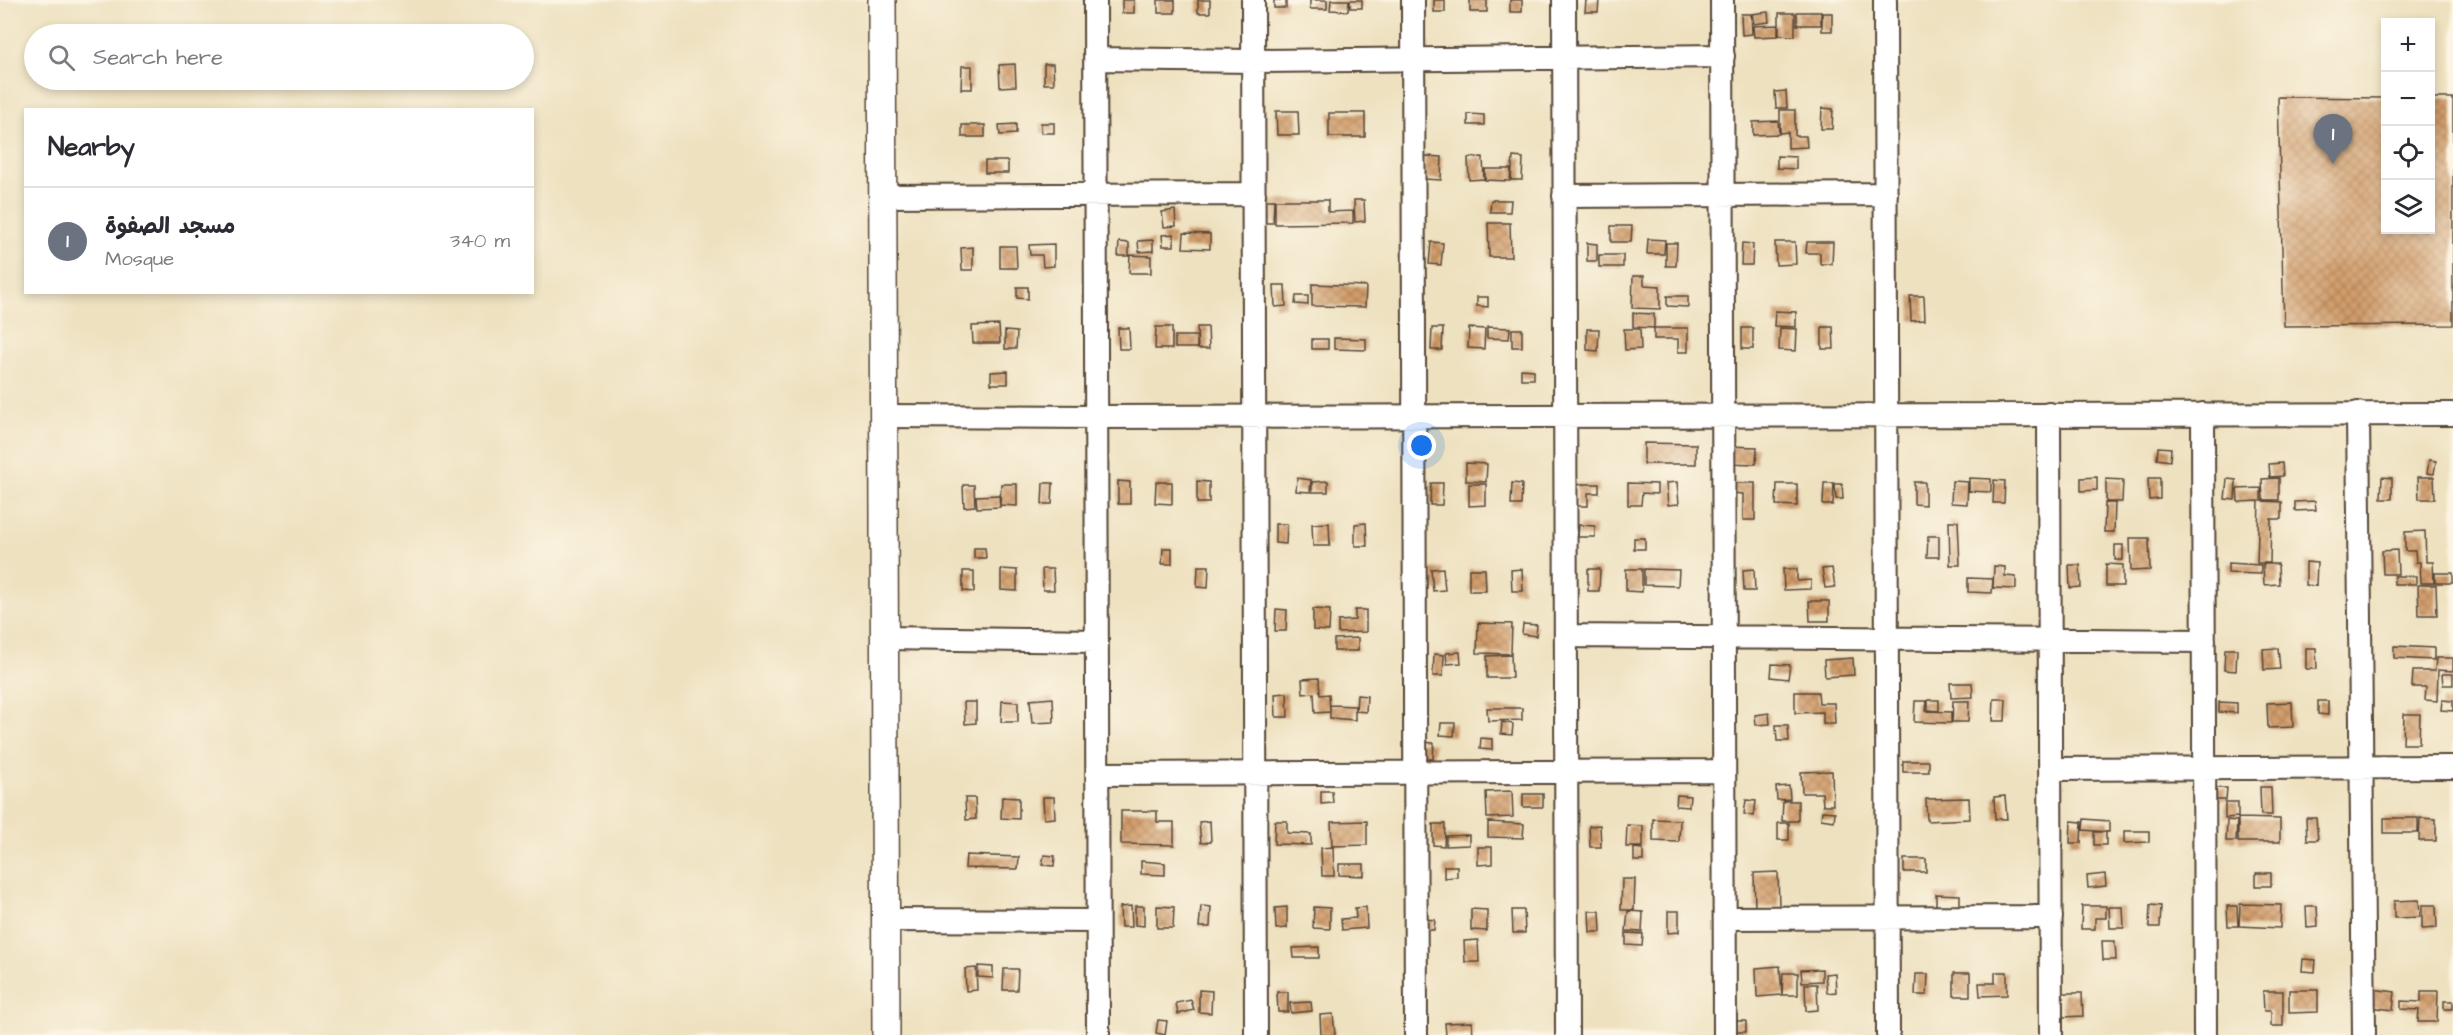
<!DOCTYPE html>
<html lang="en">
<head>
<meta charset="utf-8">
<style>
  body { margin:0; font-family:"Architects Daughter","Playpen Sans Arabic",sans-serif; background:#f2f2f3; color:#2b2b33 }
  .controls { position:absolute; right:18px; top:18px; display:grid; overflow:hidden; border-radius:0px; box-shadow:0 3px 9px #0003 }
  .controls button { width:54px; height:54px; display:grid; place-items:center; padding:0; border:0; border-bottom:2px solid #e1e1e2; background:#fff; color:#2b2b33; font:30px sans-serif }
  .you { position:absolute; left:1422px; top:446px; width:21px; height:21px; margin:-15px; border:4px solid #fff; border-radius:50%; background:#1a73e8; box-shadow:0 0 0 9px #1a73e833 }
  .badge { display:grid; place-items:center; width:39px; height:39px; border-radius:50%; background:#1a73e8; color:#fff; font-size:20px; font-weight:700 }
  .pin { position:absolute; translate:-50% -50px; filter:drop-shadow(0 2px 3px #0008) }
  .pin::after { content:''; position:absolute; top:32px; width:21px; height:18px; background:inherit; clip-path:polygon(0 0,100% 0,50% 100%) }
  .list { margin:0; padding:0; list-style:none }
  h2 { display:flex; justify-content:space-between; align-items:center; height:78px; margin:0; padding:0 24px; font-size:26px }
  h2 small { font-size:20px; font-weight:400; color:#7c7c81 }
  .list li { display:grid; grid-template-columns:39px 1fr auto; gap:18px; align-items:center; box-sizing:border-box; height:108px; padding:0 24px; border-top:2px solid #e1e1e2 }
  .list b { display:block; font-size:22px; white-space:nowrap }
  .list p { margin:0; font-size:20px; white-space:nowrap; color:#7c7c81 }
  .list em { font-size:20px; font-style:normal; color:#7c7c81 }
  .icon { flex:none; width:33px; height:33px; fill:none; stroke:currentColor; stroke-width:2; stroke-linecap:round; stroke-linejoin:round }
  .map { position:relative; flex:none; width:2453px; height:1035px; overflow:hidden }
  .search { position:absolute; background:#fff; box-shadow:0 3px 9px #0003; left:24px; top:24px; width:510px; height:66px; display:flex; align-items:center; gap:15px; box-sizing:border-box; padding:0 21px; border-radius:33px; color:#7c7c81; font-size:22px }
  .panel { position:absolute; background:#fff; box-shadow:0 3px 9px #0003; left:24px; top:108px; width:510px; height:186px; border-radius:0px }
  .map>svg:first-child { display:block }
</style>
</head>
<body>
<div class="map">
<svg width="2453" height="1035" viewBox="0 0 2453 1035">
  <defs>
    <pattern id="building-cross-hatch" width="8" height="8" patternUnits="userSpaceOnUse" patternTransform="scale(1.5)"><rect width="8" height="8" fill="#d29d6b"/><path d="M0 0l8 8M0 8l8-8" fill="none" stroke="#ac8057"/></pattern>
  </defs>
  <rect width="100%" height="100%" fill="#fcf5e5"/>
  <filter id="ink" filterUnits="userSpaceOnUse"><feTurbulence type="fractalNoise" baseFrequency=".0167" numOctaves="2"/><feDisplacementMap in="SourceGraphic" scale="12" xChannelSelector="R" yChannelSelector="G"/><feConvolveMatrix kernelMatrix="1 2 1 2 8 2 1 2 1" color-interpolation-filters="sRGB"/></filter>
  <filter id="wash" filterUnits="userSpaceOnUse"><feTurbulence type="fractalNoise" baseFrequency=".008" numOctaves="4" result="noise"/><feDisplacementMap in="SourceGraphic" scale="24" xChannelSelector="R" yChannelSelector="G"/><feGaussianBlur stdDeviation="1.35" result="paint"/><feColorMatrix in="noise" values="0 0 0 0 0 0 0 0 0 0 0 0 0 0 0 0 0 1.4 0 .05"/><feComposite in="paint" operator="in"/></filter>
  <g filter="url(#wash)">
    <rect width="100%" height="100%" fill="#eee1c0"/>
    <g id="blocks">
      <path fill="url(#building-cross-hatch)" d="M1122 0H1134V13H1122Z
        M1158 0H1175V13H1158Z
        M1198 0H1210V13H1198Z
        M1274 0H1286V8H1274Z
        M1310 0H1327V9H1310Z
        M1331 0H1349L1348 11 1330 10Z
        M1350 0H1362V8H1350Z
        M1434 0H1445V12H1434Z
        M1470 0H1487V12H1470Z
        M1510 0H1522V12H1510Z
        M1586 0H1599L1598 12H1585Z
        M1768 12 1769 22 1754 24 1752 14Z
        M1797 12H1821V25H1797Z
        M1779 13H1795V36L1779 35Z
        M1822 13H1832V31H1822Z
        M1741 14H1751L1752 34 1742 35Z
        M1778 25V36L1754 37 1753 26Z
        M1015 64 1016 86 1000 87 999 65Z
        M1044 64H1053L1054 84H1044Z
        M962 66H972V89H961Z
        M1786 91 1787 108H1776L1775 92Z
        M2278 97 2385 98V230H2430V98H2453V325L2284 326Z
        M1822 108 1833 109 1832 129H1821Z
        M1780 110H1795V136H1806L1807 147 1788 148V132L1780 133Z
        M1276 111H1298L1299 135H1277Z
        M1329 113H1365V137H1329Z
        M1468 114 1484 115V125H1468Z
        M1778 121 1779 134 1753 135V122Z
        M1041 123H1054V133H1041Z
        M1016 124V134L1000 135 999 125Z
        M962 125H985V137H962Z
        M1425 156 1442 157 1441 180 1424 179Z
        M1777 156 1796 157V169L1777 168Z
        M1483 157 1484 179 1469 180 1468 158Z
        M1513 157 1523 158 1522 180H1511Z
        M985 161H1008V173H985Z
        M1485 169H1511L1510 181 1485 180Z
        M1263 200H1274L1273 223H1262Z
        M1275 200H1328V212L1353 211V223L1275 224Z
        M1354 200H1364L1365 221 1355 222Z
        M1491 200H1511L1510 212H1490Z
        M1175 210 1176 226 1164 227 1162 212Z
        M1488 223H1510L1511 257H1489Z
        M1611 226H1632L1631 242H1611Z
        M1184 233 1210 234V249L1183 248Z
        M1174 234V246H1163L1162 235Z
        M1648 239 1665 240 1664 254H1647Z
        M1153 240V251L1139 252 1138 241Z
        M1119 242 1129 243V256H1118Z
        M1431 242 1443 243 1441 265 1429 264Z
        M1775 242H1795L1796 264 1776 265Z
        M1807 242H1833L1832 264H1820V253H1806Z
        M1587 243 1597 244V261H1587Z
        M1666 243H1677L1676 266H1666Z
        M1742 243 1753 244 1752 265H1741Z
        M1054 244V266L1043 267 1042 255H1030L1029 245Z
        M1000 246H1016L1017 268H1000Z
        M973 247V270H962L961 248Z
        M1130 255 1151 256V273H1129Z
        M1599 255H1623V267H1599Z
        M1633 276H1644V285L1660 286V309L1632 308Z
        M1312 284 1366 286 1365 307 1312 306Z
        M1274 285H1285L1286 306 1275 307Z
        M1017 287H1028V299L1017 298Z
        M1296 296H1308V305L1295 304Z
        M1667 296H1688V307L1667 306Z
        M1910 296H1924L1925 320 1911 321Z
        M1477 297H1488V307L1477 306Z
        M1775 311 1796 312V327L1774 326Z
        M1633 313 1654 314V328H1688V352H1678V339H1654V328L1633 327Z
        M999 325 1000 343H973L972 326Z
        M1156 327H1172V349H1155Z
        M1197 327H1208L1209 349H1198Z
        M1487 327 1510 328 1509 339 1487 338Z
        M1822 327H1833L1834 349H1822Z
        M1118 328H1129L1130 349H1119Z
        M1432 328H1443L1442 350H1431Z
        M1469 328 1485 329 1484 349 1468 348Z
        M1742 328H1753V349H1742Z
        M1780 328 1797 329 1796 351 1779 350Z
        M1512 329H1522V347H1512Z
        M1587 329H1599L1598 351 1587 350Z
        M1624 329H1640L1641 349 1625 350Z
        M1005 331 1017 332 1016 349H1005Z
        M1175 336H1197V348H1175Z
        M1334 338 1366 339V350L1334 349Z
        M1312 339H1328V349H1312Z
        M1521 369 1534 370V379H1521Z
        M1008 371V384H991V372Z
        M1644 443 1696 444V464H1644Z
        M1724 446 1757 447 1756 464 1723 463Z
        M2158 447 2171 448 2170 461 2157 459Z
        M2429 460 2436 461 2434 474 2427 473Z
        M1466 463 1487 464 1486 482 1466 481Z
        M2282 463 2283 476 2270 477 2269 464Z
        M2097 477V490L2081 491V478Z
        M2382 477 2392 478V499H2381Z
        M2418 477H2434L2435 499H2419Z
        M1297 478 1311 480 1310 492 1296 491Z
        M1969 478 1991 479V492L1969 491Z
        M2148 478H2160V499L2149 500Z
        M2279 478V500H2263L2262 479Z
        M2106 479 2123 480 2122 502H2106Z
        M2227 479 2236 480 2235 500 2225 499Z
        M1994 480 2005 481 2004 503H1993Z
        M1118 481 1130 482V504H1118Z
        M1197 481 1209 482V503H1197Z
        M1328 481V492H1312V482Z
        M1952 481 1968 482 1967 504 1951 503Z
        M1156 482H1172V504L1155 503Z
        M1677 482 1679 504 1668 505 1666 483Z
        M1914 482H1925V505L1914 504Z
        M1043 483H1053L1052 504H1042Z
        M1431 483H1443L1442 505H1430Z
        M1512 483 1522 484 1521 505H1511Z
        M1628 483 1657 484V494L1642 493 1641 505H1628Z
        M1733 483H1755V520H1743V494L1732 493Z
        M1824 483H1834L1833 505H1823Z
        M1001 484H1017V506L1000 505Z
        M1469 484H1486V505L1469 506Z
        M1577 484H1599V493H1588V506H1577Z
        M1777 484H1797V506L1776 505Z
        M1835 484H1842L1843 499H1836Z
        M963 485H974L975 506 964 507Z
        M2261 488V501L2282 502V519H2271L2270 563H2257L2259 501 2238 502 2237 489Z
        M999 495 1000 507 977 508 976 496Z
        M2315 501 2316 510 2295 511V502Z
        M2105 503H2115L2114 532H2104Z
        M1949 521H1958L1960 565H1950Z
        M1329 523 1330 546H1313L1312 524Z
        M1366 523 1367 546H1355V524Z
        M1275 524H1287L1286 544 1275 543Z
        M1579 525 1595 526V537H1578Z
        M2425 531 2426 562H2433L2434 583H2421L2420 562H2416L2415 551H2405V532Z
        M1928 536H1939V557H1927Z
        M1634 538H1645V549H1634Z
        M2130 538H2149L2150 570 2131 571Z
        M2115 545H2123V560H2115Z
        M974 548H985L986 558H974Z
        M1163 548H1172V564H1162Z
        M2397 550 2398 574H2383L2382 551Z
        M2306 562 2317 563 2316 586 2306 585Z
        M2228 563 2261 565V574L2228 573Z
        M2106 564 2123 565V586H2106Z
        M2263 564H2278L2279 584 2264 585Z
        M2069 565H2080L2081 587 2070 588Z
        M1198 566H1209L1208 588 1197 587Z
        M1994 566 2005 567V576L2016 577V589L1993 588Z
        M1443 568 1445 590 1433 591 1431 569Z
        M1832 568 1835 587 1825 588 1822 569Z
        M1001 569 1017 570V591L1001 590Z
        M1042 569H1053L1054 590H1043Z
        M1469 569H1485L1486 591H1469Z
        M1522 569 1523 591H1512L1511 570Z
        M1588 569H1600L1599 591H1588Z
        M1626 569H1642V592L1626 591Z
        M1644 569 1679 570 1678 586 1644 585Z
        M1754 569 1755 591H1744L1743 570Z
        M1783 569H1797V581L1811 580V589L1784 590Z
        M963 571H974V592L963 591Z
        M2435 573H2453V583H2435Z
        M2394 576H2416V584H2394Z
        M1968 578 1993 579 1992 593 1968 592Z
        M2418 585H2436L2437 615H2419Z
        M1809 601H1829V621H1810Z
        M1276 609 1287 610 1286 631H1275Z
        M1313 609 1330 610 1329 631 1313 630Z
        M1355 610H1366V632L1338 633V621L1355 620Z
        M1478 623 1512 624 1511 654 1477 653Z
        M1523 624 1537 625 1536 636 1522 634Z
        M1358 638V651H1334V639Z
        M2394 646 2434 648V660L2394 658Z
        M2278 648 2280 669 2264 670 2263 649Z
        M2306 648H2316L2317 669H2306Z
        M2225 649H2237L2236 671 2224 670Z
        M1460 652 1461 663 1447 664 1446 653Z
        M1434 654 1444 655 1443 676H1433Z
        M1511 655 1512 678H1487V656Z
        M1853 658 1854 675 1825 677 1824 660Z
        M2436 658H2453V671L2438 670 2437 701 2425 700 2426 687H2412L2413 671H2435Z
        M1772 664 1790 665 1788 679 1771 677Z
        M2442 674H2453V685H2443Z
        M1319 678 1320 695 1329 694 1330 712 1315 713 1314 693 1303 694 1302 679Z
        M1950 683H1972L1973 697 1951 698Z
        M1795 692H1818L1819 703H1834L1835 724H1823V712L1795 713Z
        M1287 693 1288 717H1276L1275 694Z
        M1357 695 1367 696 1366 712 1356 711Z
        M1053 698 1054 722 1032 723 1030 700Z
        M1994 699H2006L2005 721H1993Z
        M1928 700H1939V711L1928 710Z
        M2442 700 2453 701V711L2441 710Z
        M1002 701 1018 702V722H1001Z
        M1915 701H1927L1926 711 1951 712V723L1914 722Z
        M1953 701H1969L1968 722H1952Z
        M2318 701H2328V715L2318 714Z
        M964 702H976V723L965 724Z
        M2219 702 2237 703V713L2219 712Z
        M2292 702 2293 727 2268 728 2267 703Z
        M1330 705 1355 706V720L1330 718Z
        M1487 708H1522V720L1488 721Z
        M1769 713 1770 724 1756 725 1755 715Z
        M2404 714H2420L2419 744H2403Z
        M1502 722 1513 724 1512 735 1501 734Z
        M1441 723H1455L1454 736 1440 735Z
        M1776 725H1788L1789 741H1777Z
        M1481 738 1492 739V750L1480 749Z
        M1420 742 1434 743 1433 759H1419Z
        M1903 761H1929V772H1903Z
        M1832 771 1833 805H1823L1822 793H1802L1801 772Z
        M1789 786 1790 799 1777 800 1776 787Z
        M2260 787H2271L2272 815H2261Z
        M2216 788H2227L2226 800H2215Z
        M1321 791H1332L1333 803 1321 804Z
        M1512 791 1513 817 1487 818 1486 792Z
        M1523 794H1543V807H1523Z
        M1677 795 1690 796 1689 807 1676 806Z
        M2005 796 2007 819H1995L1994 797Z
        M1002 797 1019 798V819L1001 818Z
        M1043 797H1054L1055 818 1044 819Z
        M965 798H975L976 819 966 820Z
        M1969 798 1970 819 1927 821 1926 799Z
        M1746 800 1756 801 1754 816 1744 814Z
        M1783 801H1798V821H1782Z
        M2225 802H2238V817L2225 818Z
        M1121 811H1157V822H1174V845L1121 844Z
        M1822 811 1835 812 1834 821 1821 819Z
        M2238 818 2280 819V842H2238Z
        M2306 818H2316L2318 840H2307Z
        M2384 818H2418V833H2384Z
        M2420 818 2436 819V841H2419Z
        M1653 819 1680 820 1679 842 1653 841Z
        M2084 819 2109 821V832L2083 830Z
        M2227 820 2237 821 2236 841H2226Z
        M1210 821 1211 842 1201 843 1199 822Z
        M1275 821H1287V833L1311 834V845L1274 844Z
        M1367 821V845L1332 846 1331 822Z
        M2071 821 2082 822 2081 843H2070Z
        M1488 822 1524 824 1523 838 1488 837Z
        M1778 823H1789V840H1778Z
        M1433 824H1445L1444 846 1433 845Z
        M1600 825 1601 847H1590L1589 826Z
        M1627 825 1643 826V847H1626Z
        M2124 831H2149V842L2124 843Z
        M2094 832H2106V845H2094Z
        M1469 835V845L1446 846V836Z
        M1333 847 1334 876H1322L1321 848Z
        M1478 847H1492V864L1478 865Z
        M1634 848 1643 849V861H1634Z
        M966 855 1019 857 1018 869 965 868Z
        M1044 855 1055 856 1054 866 1042 865Z
        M1904 859H1926V872H1904Z
        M1141 861 1165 863V875L1141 874Z
        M1339 864H1364V876L1339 875Z
        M1444 866H1457V877L1444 878Z
        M1778 872 1779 907 1755 908 1754 873Z
        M2256 873H2271V886H2256Z
        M2105 874 2106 886 2088 888 2087 876Z
        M1622 879H1635L1634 910H1621Z
        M1936 894 1960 895V906H1936Z
        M2419 900 2420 917 2394 918V901Z
        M2240 904 2281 905 2280 928 2239 926Z
        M2150 905 2161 906 2160 927H2149Z
        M2422 905H2436L2437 928 2422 929Z
        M1131 906 1132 927H1121L1120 907Z
        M1135 906H1144V926L1135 925Z
        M1157 906 1174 907 1173 928H1157Z
        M1201 906 1211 907 1210 927H1199Z
        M2082 906H2106V918H2095V929H2081Z
        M2227 906H2237L2238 926H2228Z
        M2306 906H2317L2318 927 2307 928Z
        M1287 907V928L1276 929 1275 908Z
        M1314 907 1330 908V929L1313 928Z
        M1366 907 1367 928 1342 930 1341 919 1356 918 1355 908Z
        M2109 907H2123L2124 928H2110Z
        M1471 909 1487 910V931L1471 930Z
        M1512 910H1524L1525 933H1513Z
        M1589 911H1600L1601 932H1590Z
        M1628 911 1643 912 1642 932 1626 931Z
        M1668 911H1679V932L1668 933Z
        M1422 919 1435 920 1434 930H1421Z
        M1626 933 1643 934 1642 946 1626 945Z
        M1478 940 1479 962H1465L1464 941Z
        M2102 941H2115L2116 960H2103Z
        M1319 947V958H1294L1293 948Z
        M2303 959 2316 960 2315 972 2302 971Z
        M978 966 993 967V978L978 977Z
        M1780 966 1782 995 1757 997 1756 968Z
        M976 968 977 990 966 991 965 969Z
        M1004 969H1018L1017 990H1003Z
        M1822 969V981L1802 982 1801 970Z
        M1995 972H2007V995L1980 996 1979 983H1995Z
        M1783 973H1798V995H1782Z
        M1835 973 1836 992 1827 993 1825 974Z
        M1954 973H1970V996H1954Z
        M1916 974H1928L1927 995H1915Z
        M1805 984H1817L1818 1010 1806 1011Z
        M2372 989 2395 992 2393 1010 2370 1007Z
        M1199 990 1212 991 1211 1013 1199 1012Z
        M2289 990H2318V1012L2289 1013Z
        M2263 991H2283V1026H2271V1011H2264Z
        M2421 991H2438L2437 1022H2418L2419 1010 2401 1009V1001L2421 1002Z
        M1277 992H1288V1012H1278Z
        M2062 993H2082L2083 1016 2063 1017Z
        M1191 1000 1194 1010 1178 1014 1176 1003Z
        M2444 1001H2453V1009H2444Z
        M1311 1002 1312 1011 1291 1013 1290 1003Z
        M1333 1014 1335 1035H1321L1320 1015Z
        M1158 1020 1167 1021 1165 1035 1156 1033Z
        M1734 1021H1746V1032H1734Z
        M1472 1022 1473 1035H1446L1445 1023Z"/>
    </g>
  </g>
  <g filter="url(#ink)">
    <use href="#blocks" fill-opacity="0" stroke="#564536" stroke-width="1.5"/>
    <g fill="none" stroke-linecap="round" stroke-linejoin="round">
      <defs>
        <path id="minor" d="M1095 0 1098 1035
          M1253 0 1256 1035
          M1413 0 1416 1035
          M1564 0 1567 1035
          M1722 0 1725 1035
          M1885 0 1888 1035
          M1096 59 1253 61 1723 56
          M883 196 1254 194
          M1564 196 1886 194
          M2358 413 2364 1035
          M2049 414 2051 1035
          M2203 414 2205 1035
          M882 416 1096 417 2453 414
          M1566 636 2204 641
          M884 638 1097 641
          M2050 769 2453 767
          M1097 774 1724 771
          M1725 918 2051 917
          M885 920 1097 921"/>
        <path id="tertiary" d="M882 0 886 1035"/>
      </defs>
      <use href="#minor" stroke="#564536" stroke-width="26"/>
      <use href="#tertiary" stroke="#564536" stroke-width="30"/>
      <use href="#minor" stroke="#fff" stroke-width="22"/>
      <use href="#tertiary" stroke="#fff" stroke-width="27"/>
    </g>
  </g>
</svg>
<div class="controls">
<button>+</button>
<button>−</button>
<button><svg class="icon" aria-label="locate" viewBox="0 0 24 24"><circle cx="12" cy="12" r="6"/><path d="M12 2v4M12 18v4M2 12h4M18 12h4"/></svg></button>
<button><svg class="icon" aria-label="layers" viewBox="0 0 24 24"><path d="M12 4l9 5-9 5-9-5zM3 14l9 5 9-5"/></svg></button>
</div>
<div class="you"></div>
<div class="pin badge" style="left:2333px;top:164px;background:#6b7280">1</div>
<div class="search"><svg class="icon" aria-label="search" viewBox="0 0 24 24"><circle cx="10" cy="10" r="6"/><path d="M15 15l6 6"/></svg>Search here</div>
<section class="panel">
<h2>Nearby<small></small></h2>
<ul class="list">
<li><span class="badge" style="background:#6b7280">1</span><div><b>مسجد الصفوة</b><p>Mosque</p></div><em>340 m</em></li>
</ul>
</section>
</div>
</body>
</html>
